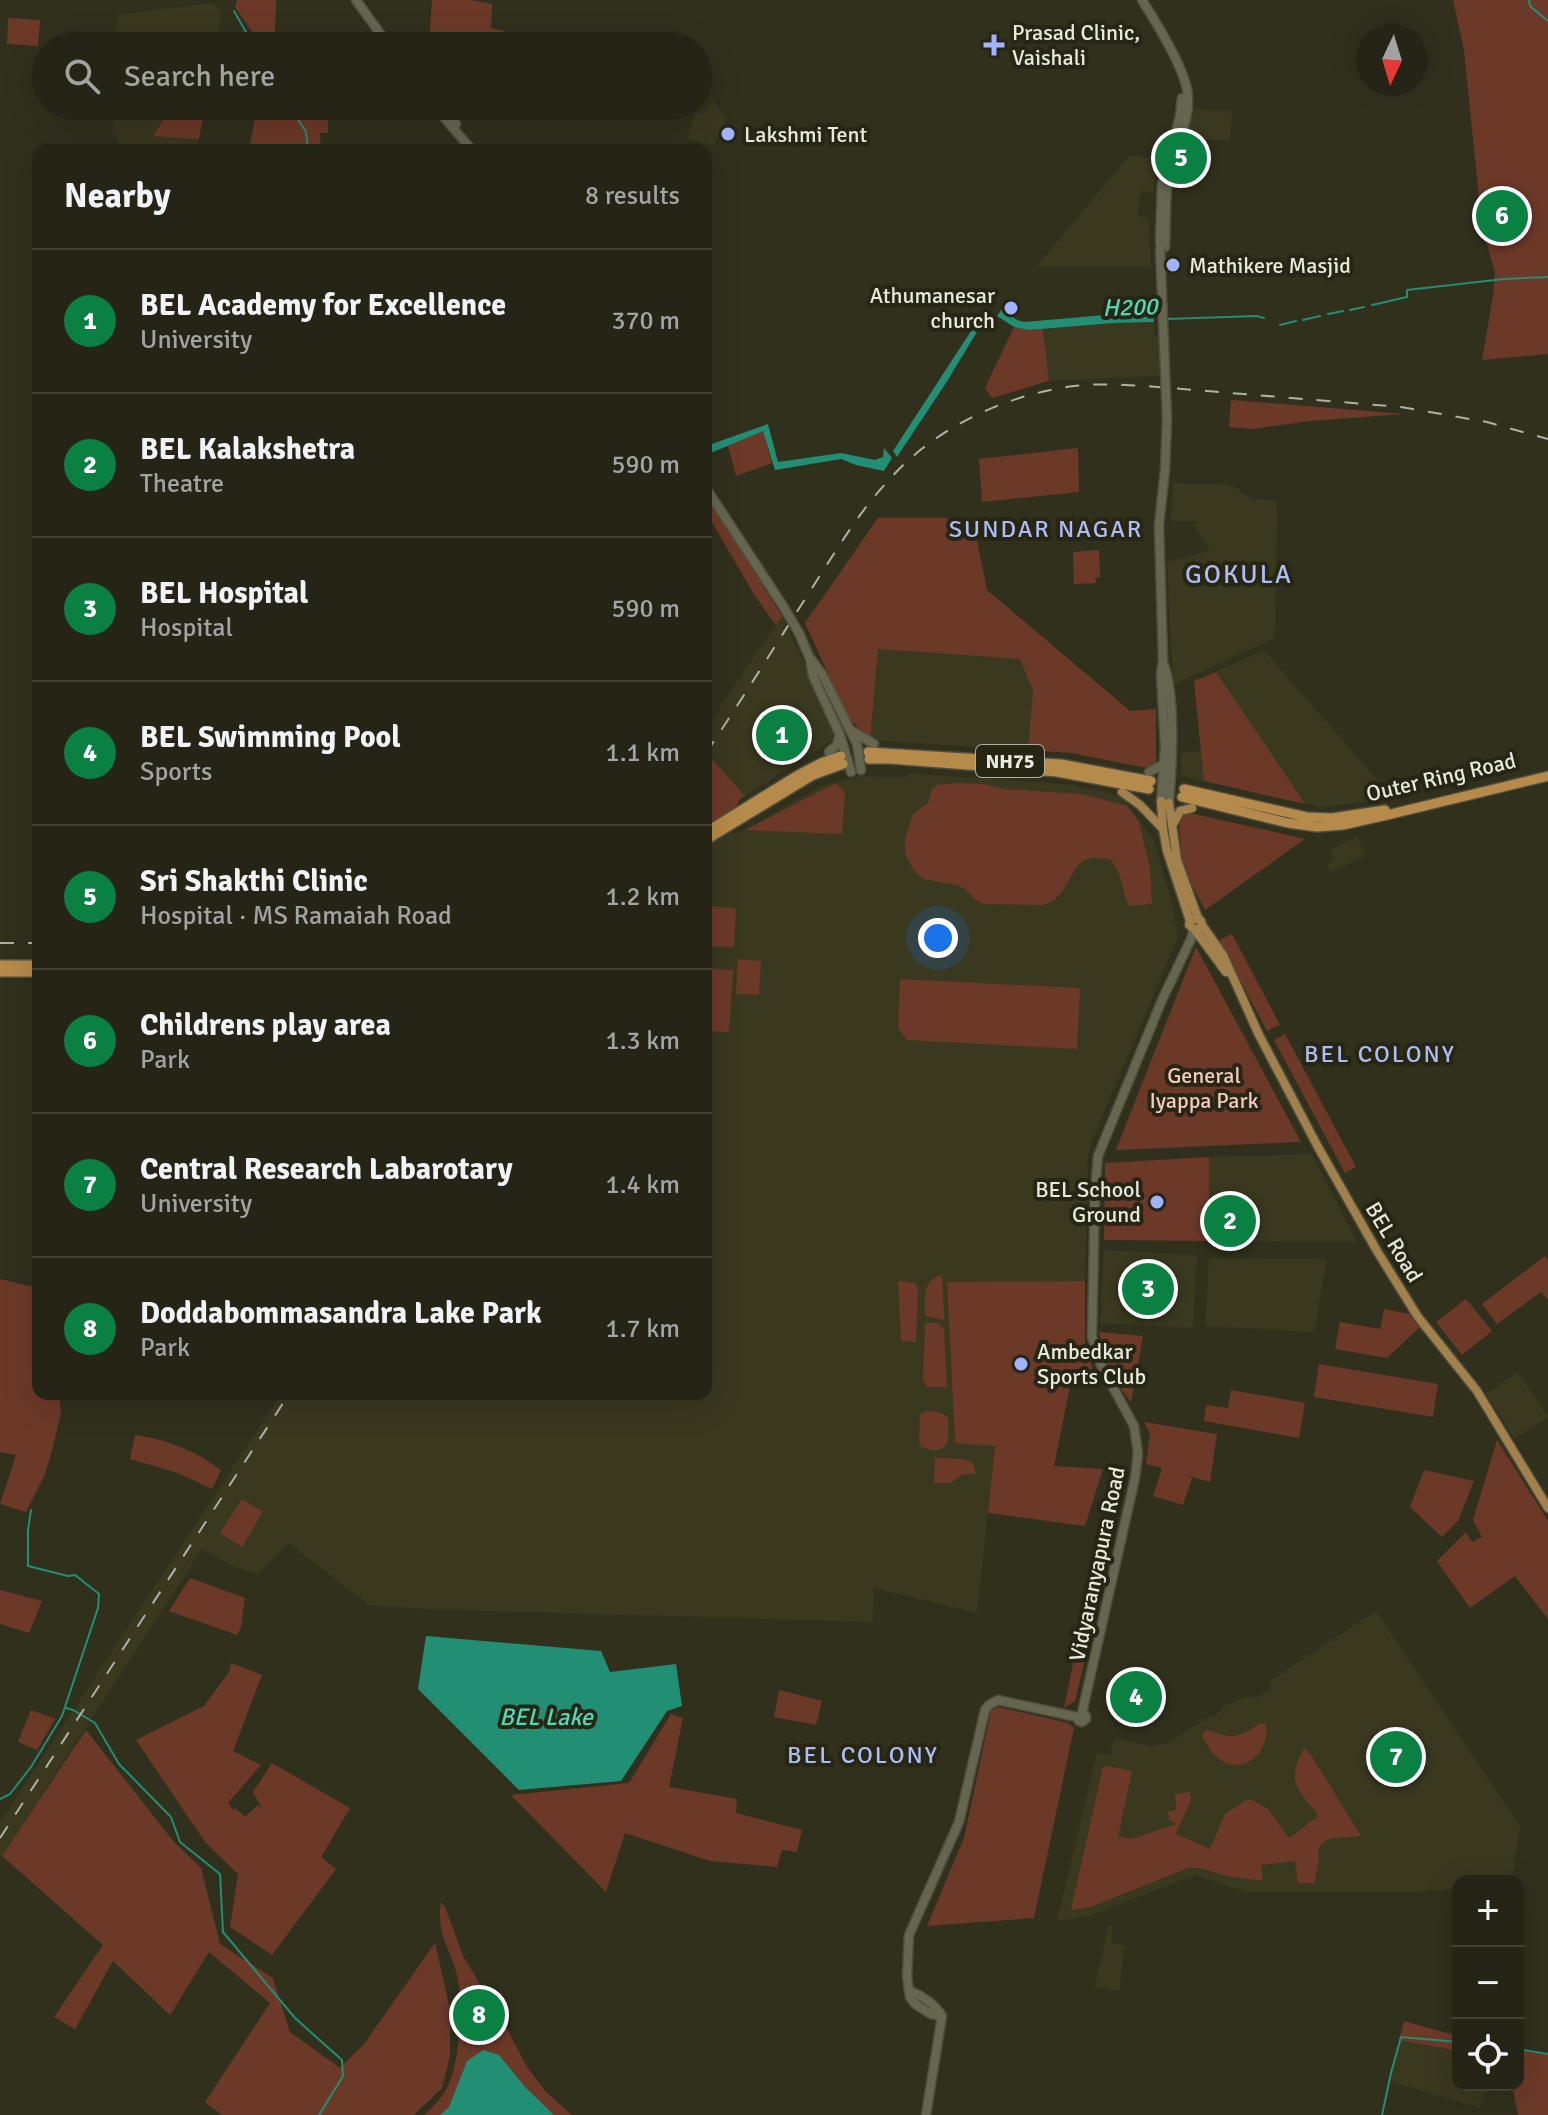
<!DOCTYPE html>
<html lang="en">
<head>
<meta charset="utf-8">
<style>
  body { margin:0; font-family:Signika,sans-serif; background:#2d2c1f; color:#f1f3f6 }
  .controls { position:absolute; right:24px; bottom:24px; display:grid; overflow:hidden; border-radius:16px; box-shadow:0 8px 32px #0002 }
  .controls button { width:72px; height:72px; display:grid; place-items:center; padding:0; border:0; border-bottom:2px solid #424135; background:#252416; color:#f1f3f6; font:40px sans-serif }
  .compass { position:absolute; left:1356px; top:24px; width:72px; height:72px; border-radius:50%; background:#252416; box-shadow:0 8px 32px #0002; rotate:184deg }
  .you { position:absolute; left:938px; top:938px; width:28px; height:28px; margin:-20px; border:6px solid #fff; border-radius:50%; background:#1a73e8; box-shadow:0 0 0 12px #1a73e833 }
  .badge { display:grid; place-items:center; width:52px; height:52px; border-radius:50%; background:#0b8043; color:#fff; font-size:26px; font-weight:700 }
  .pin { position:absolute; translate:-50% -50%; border:4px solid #fff; box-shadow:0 2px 8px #0006 }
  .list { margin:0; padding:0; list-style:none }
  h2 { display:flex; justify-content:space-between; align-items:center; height:104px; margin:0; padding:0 32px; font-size:34px }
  h2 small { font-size:26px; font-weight:400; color:#a3a4a1 }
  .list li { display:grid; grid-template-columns:52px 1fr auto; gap:24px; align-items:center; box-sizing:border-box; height:144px; padding:0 32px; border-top:2px solid #424135 }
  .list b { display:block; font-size:30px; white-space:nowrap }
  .list p { margin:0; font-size:26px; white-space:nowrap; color:#a3a4a1 }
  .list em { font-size:26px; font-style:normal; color:#a3a4a1 }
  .icon { flex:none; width:44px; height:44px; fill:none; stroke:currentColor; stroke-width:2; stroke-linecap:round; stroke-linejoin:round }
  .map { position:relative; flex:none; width:1548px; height:2115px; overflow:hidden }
  .search { position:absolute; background:#252416; box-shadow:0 8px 32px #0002; left:32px; top:32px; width:680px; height:88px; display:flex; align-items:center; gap:20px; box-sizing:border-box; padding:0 28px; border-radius:44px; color:#a3a4a1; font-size:30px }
  .panel { position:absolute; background:#252416; box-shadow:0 8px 32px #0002; left:32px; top:144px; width:680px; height:1256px; border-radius:16px }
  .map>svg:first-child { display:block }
</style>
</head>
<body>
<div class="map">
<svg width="1548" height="2115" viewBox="0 0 1548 2115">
  <rect width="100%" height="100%" fill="#31301d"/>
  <path fill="#3a381f" d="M213 3 222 12 216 46H116L117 15Z
    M712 100 726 117 714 145 687 139 695 113 703 114Z
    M113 106H205L197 150H120L117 134H112Z
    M1192 109 1232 111 1230 141 1185 138Z
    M1129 156 1160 158 1153 192 1141 191 1137 216 1148 218 1151 267H1036Z
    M1154 322V335H1158L1160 376 1049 381 1043 329 1114 323Z
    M1173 483 1229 485 1238 489 1250 499 1277 500 1275 638 1173 685 1167 562 1210 551 1196 530 1195 521H1171Z
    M878 518H946L975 531 987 590 1130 711 1156 709V764L1147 768 1072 753 870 740 805 623Z
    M782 616 835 731 834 739 740 799 736 807 706 826V730L729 693Z
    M1264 650 1394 799 1320 807 1181 776 1182 752 1201 751 1194 681Z
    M911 773 1073 785 1116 795 1124 799 1154 840 1172 903 1178 937 1091 1143 1088 1155 1085 1281 947 1283 955 1443 995 1445 977 1613 874 1588 873 1622 425 1609 369 1605 289 1543 257 1574 236 1567 202 1549 0 1859V1822L281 1394H706V846L717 838 745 830 821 786 860 776 903 778Z
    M1357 836 1366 855 1331 872 1328 864 1334 860 1330 850Z
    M1312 1154 1357 1242 1209 1241V1157Z
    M1104 1250 1197 1255 1193 1328 1100 1323Z
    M1209 1258 1327 1259 1314 1332 1205 1326Z
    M1518 1372 1548 1417 1515 1439 1486 1394Z
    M1376 1611 1520 1826 1512 1881H1458V1889L1407 1892H1246L1195 1875 1089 1916 1057 1921 1097 1753 1110 1756 1114 1738 1151 1746 1168 1743 1210 1716 1215 1717 1222 1707 1243 1698H1257L1272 1689 1268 1682Z
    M1108 1925H1113L1111 1943 1125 1945 1119 1991 1095 1987Z
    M1399 2040 1458 2051V2085H1490L1480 2108 1388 2081Z"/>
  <path fill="#6c3929" d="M237 0H276L275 32H252L235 7Z
    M432 0H470L492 4 491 28 504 31 499 46H429Z
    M1453 0H1548V354L1482 360 1493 296 1495 272 1482 227 1464 50Z
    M8 18 40 20 38 46 7 44Z
    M167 106H205L199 139 153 136 168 113Z
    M257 108 300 110 301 119 328 120V133H320L321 150H249Z
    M1014 327 1029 330 1043 329 1049 381 992 398 985 388Z
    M1231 400H1232L1404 414 1310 421 1252 429 1229 427Z
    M763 430 772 463 736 476 728 446Z
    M1078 448 1079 492 982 502 979 459Z
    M706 495 782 616 776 625 755 596 706 512Z
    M878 518H946L975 531 987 590 1130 711 1156 709V764L1147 768 1072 753 1028 750 1033 690 1020 659 878 649 870 740 848 717 805 623Z
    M1099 550 1100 577 1095 578 1096 583 1074 584 1073 552Z
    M1216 672 1305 804 1204 781 1194 681Z
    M713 760 745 796 740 799 736 807 706 826V771Z
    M836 783 845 792 842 834 745 830Z
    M957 783 983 784 1004 789 1081 794 1127 806 1139 822 1150 868 1152 904 1129 906C1121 890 1123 873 1110 859 1105 859 1097 857 1091 858 1069 861 1070 899 1043 905L983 904 976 900 965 889 957 885 923 879 913 869 905 853V839L913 814 928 803 932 789 936 785Z
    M1190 813 1305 839 1205 910 1185 872 1182 860 1179 823C1181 817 1184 814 1190 813Z
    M706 906 734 908 736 910 734 947 706 946Z
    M1232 934 1280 1025 1267 1031 1219 940Z
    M1196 947 1301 1142 1116 1150Z
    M738 959 761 961 759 995 736 994Z
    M706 968 733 970 729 1032 706 1031Z
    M900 979 1080 988 1077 1049 907 1040 898 1028Z
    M1285 1034 1356 1167 1345 1173 1274 1040Z
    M1209 1157V1241L1104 1240 1105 1163Z
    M1545 1256 1548 1261V1300L1541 1292 1497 1324 1482 1304Z
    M942 1275 944 1320 925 1316C925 1299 922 1280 942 1275Z
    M0 1279 38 1288V1394H59L61 1413 53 1447 45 1474 26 1512 0 1504 16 1455 0 1452Z
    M898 1281 916 1283 918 1291 916 1342 901 1341Z
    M1085 1281V1342L1097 1385 1070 1386 1054 1466 1103 1469 1085 1526 988 1513 995 1446 955 1443 947 1282Z
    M1466 1299 1492 1331 1462 1355 1436 1322Z
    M1384 1309 1410 1314 1420 1327 1387 1358 1335 1349 1340 1322 1380 1329Z
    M925 1323H938L944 1329 947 1387H927L923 1380Z
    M1099 1332 1143 1336 1131 1402 1114 1379 1106 1363Z
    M1319 1364 1438 1384 1433 1417 1314 1397Z
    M1231 1390 1305 1403 1299 1438 1204 1421 1206 1405 1228 1408Z
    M927 1411 941 1413 948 1417C948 1423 949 1432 948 1439 945 1454 928 1452 919 1445L920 1414Z
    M1144 1422 1217 1434 1210 1482 1186 1475 1192 1478 1183 1505 1153 1496 1162 1468 1146 1464 1150 1434Z
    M135 1435C166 1439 196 1451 221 1470L212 1489 178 1473 130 1459Z
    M1497 1440 1548 1521V1619L1515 1576 1470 1608 1437 1561 1466 1532 1472 1542 1482 1537 1473 1520Z
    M935 1458 964 1459 973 1463 976 1474H963L951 1483H934Z
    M1424 1470 1474 1481 1458 1521 1442 1537 1410 1507Z
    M242 1499 263 1512 242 1547 220 1533Z
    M190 1578 245 1598 241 1627 237 1635 169 1611Z
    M1089 1585 1102 1588 1075 1701 1064 1708Z
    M0 1590 42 1601 29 1633 0 1624Z
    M231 1663 262 1675 233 1751 261 1765 228 1803 233 1810 235 1808 245 1817 258 1805 262 1808 253 1792 272 1763 350 1808 321 1857 336 1869 272 1955 230 1927 238 1874 205 1842 136 1740 204 1706 229 1672Z
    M779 1690 822 1701 816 1725 774 1717Z
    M998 1707 1068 1723 1074 1728 1034 1918 927 1926 964 1838 991 1711Z
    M31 1710 55 1719 37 1750 18 1742Z
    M671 1714 683 1718 669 1787 737 1799 736 1813 802 1830 797 1852 782 1850 777 1867 710 1861 625 1833 606 1892 511 1795 629 1783Z
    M1261 1723 1266 1725C1270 1749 1247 1775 1222 1761 1214 1757 1207 1744 1202 1736L1205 1730C1213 1730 1216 1734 1224 1735 1239 1739 1249 1730 1261 1723Z
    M86 1730 174 1842 201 1868 220 1944 273 1978 290 2032 340 2068 364 2044 435 1943 450 2009V2056L442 2088 414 2115H222L205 2102 270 2003 209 1952 170 2015 113 1961 75 2029 54 2017 103 1945 2 1856Z
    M1304 1748 1311 1755 1361 1836 1327 1839 1318 1848 1319 1860 1314 1883H1298L1295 1861 1261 1865 1263 1881 1227 1876 1199 1868H1188L1090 1907 1071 1910 1103 1767 1108 1766 1132 1771 1118 1837 1132 1839 1176 1824 1169 1820 1168 1811 1176 1810 1175 1794 1190 1792 1191 1800 1176 1834 1210 1849 1225 1814 1246 1800H1252L1268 1809 1289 1838 1317 1817V1814C1295 1786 1287 1782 1304 1748Z
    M441 1902 445 1907 463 1956 507 2029 527 2067 546 2092 572 2115H424C435 2105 445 2095 450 2081 460 2057 463 2000 457 1975 450 1946 436 1936 441 1902Z
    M1404 2021 1458 2036V2051L1399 2040Z
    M1518 2049 1548 2055V2115H1518L1512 2085H1518Z"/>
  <path fill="#228f75" d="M986 308 989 312 946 383 897 457 893 451Z
    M1002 309 1017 320 1024 322 1153 311 1154 322 1114 323 1029 330 1014 327 997 316Z
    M768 424 778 462 841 453 875 460 883 457 884 448 892 458 884 471 856 465 841 459 775 470 763 431 706 455V446Z
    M426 1636 601 1651 610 1672 676 1664 682 1706 667 1711 621 1781 519 1790 418 1689Z
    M483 2050 499 2055 526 2088 554 2115H440L449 2107 467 2061Z"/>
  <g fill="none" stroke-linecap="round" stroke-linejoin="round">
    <path stroke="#228f75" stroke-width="2" d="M1529 0 1530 6 1548 21
      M234 11 254 46
      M291 108 306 132 308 150
      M1372 305 1407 297V290L1504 279 1548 277
      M1350 310 1364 307
      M1328 314 1343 311
      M1166 319 1257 316 1264 318
      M1303 320 1320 316
      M1280 325 1296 321
      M66 1708 73 1710 95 1723 119 1764 171 1817 180 1842 220 1874 223 1932 295 2018 342 2060 343 2076 319 2115
      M0 1799 10 1794 31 1767 62 1716 98 1608 99 1594 75 1575 68 1576 28 1566V1530L31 1510
      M1518 2049 1548 2054
      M1382 2115 1391 2073 1401 2037 1458 2042"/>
    <defs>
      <path id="secondary" d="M356 0 389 46
        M1142 0C1156 22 1182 64 1187 89 1193 122 1172 148 1168 179 1165 201 1166 225 1165 247
        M434 106 472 150
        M442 106 456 124
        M1169 159 1180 116 1182 98
        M1160 242 1162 183
        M706 488 783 606
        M799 633 810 659 813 676 840 735 851 772
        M811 659 822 674 857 744 861 770
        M1163 662C1176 695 1172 766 1169 803
        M852 731 874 744
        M829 752 837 745 840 735
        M1149 772 1164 764
        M1161 801 1165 748 1161 673 1163 661 1159 525 1165 470
        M910 1991C921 1995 936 2005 942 2016L926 2115
        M942 2016 931 2014 915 2004 910 1997 907 1976 909 1935 959 1822 985 1710 989 1705 998 1700 1077 1717 1079 1721 1082 1722 1086 1719V1716L1082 1713 1135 1478 1138 1453 1134 1426 1101 1365 1092 1337 1095 1191 1098 1156 1162 1000 1192 937 1193 930"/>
      <path id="primary" d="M1122 792 1140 805 1162 828
        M1161 801 1163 829 1167 851 1190 921 1189 925 1195 930 1202 925 1201 921 1198 918 1190 921
        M1169 803 1177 860 1198 918
        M1172 826 1180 811 1192 808
        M1202 925 1223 955 1259 1035 1318 1147 1377 1251 1418 1317 1477 1391 1548 1508
        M1195 930 1226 972"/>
      <path id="trunk" d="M868 752 1061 764 1151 781
        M869 759H890L1057 772 1149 789
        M1184 789 1307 817 1332 818 1385 810
        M1182 797 1288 823 1317 827 1343 825 1387 815 1548 776
        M706 832 798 775 821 763 841 756
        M706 840 813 775 843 764
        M0 965H38
        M0 972H38"/>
    </defs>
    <use href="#secondary" stroke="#4f4e3e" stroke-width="11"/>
    <use href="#primary" stroke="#4f4e3e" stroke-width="11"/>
    <use href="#trunk" stroke="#4f4e3e" stroke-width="12"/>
    <use href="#secondary" stroke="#666550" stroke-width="8"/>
    <use href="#primary" stroke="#a2814c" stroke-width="8"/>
    <use href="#trunk" stroke="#b68a4a" stroke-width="9"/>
    <path stroke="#b1b1a3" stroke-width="2" stroke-dasharray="14 14" stroke-linecap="butt" d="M706 753C743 698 778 641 814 585 837 549 859 512 888 481 934 428 1005 395 1074 386 1098 383 1122 385 1146 386L1401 407 1487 422 1548 439
      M0 943H38
      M0 1838 289 1394"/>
    <defs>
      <path id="secondary-bridge" d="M1160 247 1167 418 1165 470
        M783 606 799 633"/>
    </defs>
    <use href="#secondary-bridge" stroke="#4f4e3e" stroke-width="11" stroke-linecap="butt"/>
    <use href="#secondary-bridge" stroke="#666550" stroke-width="8"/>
  </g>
  <g fill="#a1b3fd" stroke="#272614" stroke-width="3">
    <path d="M990 33h8v8h8v8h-8v8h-8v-8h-8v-8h8z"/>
    <circle cx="728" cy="134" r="8"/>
    <circle cx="1173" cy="265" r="8"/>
    <circle cx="1011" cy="308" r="8"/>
    <circle cx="1157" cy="1202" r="8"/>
    <circle cx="1021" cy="1364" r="8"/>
  </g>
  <g text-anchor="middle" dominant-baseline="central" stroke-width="8" stroke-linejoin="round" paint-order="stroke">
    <rect fill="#272614" stroke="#afaea1" stroke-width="2" x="976" y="745" width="68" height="32" rx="6"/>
    <g font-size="20" font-weight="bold" fill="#e9e9dd">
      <text x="1010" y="761">NH75</text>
    </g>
    <g font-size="22" fill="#e9e9dd" stroke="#272614" text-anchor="start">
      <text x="1012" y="32">Prasad Clinic,<tspan x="1012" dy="25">Vaishali</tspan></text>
      <text x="744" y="134">Lakshmi Tent</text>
      <text x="1189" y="265">Mathikere Masjid</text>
      <text x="995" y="295" text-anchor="end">Athumanesar<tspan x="995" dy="25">church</tspan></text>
      <text x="1141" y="1189" text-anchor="end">BEL School<tspan x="1141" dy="25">Ground</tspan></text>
      <text x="1037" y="1351">Ambedkar<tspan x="1037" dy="25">Sports Club</tspan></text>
    </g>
    <g font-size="22" fill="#e9e9dd" stroke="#272614">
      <text transform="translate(1441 777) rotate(-13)">Outer Ring Road</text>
      <text transform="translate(1394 1242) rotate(59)">BEL Road</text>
      <text transform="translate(1097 1564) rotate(-78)">Vidyaranyapura Road</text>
    </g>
    <g font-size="22" fill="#f5c9bc" stroke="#272614">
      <text x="1204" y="1075">General<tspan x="1204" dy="25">Iyappa Park</tspan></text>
    </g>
    <g font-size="24" font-style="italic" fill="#4ddcb7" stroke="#272614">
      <text transform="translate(1130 307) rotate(-2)">H200</text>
      <text x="546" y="1717">BEL Lake</text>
    </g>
    <g font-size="24" letter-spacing="2" fill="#aebcf4" stroke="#272614">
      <text x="1046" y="529">SUNDAR NAGAR</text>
      <text x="1380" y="1054">BEL COLONY</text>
      <text x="863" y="1755">BEL COLONY</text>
    </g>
    <g font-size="26" letter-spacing="2" fill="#aebcf4" stroke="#272614">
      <text x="1239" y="575">GOKULA</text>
    </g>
  </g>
</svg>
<div class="controls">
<button>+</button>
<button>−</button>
<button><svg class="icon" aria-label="locate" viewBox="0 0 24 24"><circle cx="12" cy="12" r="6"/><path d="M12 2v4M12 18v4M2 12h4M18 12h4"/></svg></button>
</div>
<svg class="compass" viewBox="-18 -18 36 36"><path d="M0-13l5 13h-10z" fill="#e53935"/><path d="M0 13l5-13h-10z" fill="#a3a4a1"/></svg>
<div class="you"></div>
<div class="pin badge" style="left:782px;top:735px">1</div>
<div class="pin badge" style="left:1230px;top:1221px">2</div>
<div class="pin badge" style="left:1148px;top:1289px">3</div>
<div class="pin badge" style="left:1136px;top:1697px">4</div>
<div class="pin badge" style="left:1181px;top:158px">5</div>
<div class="pin badge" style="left:1502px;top:216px">6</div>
<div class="pin badge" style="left:1396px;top:1757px">7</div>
<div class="pin badge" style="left:479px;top:2015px">8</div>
<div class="search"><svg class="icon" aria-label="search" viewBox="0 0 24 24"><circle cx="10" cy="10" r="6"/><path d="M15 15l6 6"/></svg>Search here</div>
<section class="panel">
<h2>Nearby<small>8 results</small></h2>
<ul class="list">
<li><span class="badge">1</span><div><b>BEL Academy for Excellence</b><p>University</p></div><em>370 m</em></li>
<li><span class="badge">2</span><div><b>BEL Kalakshetra</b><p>Theatre</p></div><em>590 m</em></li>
<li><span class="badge">3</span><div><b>BEL Hospital</b><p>Hospital</p></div><em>590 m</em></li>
<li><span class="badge">4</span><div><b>BEL Swimming Pool</b><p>Sports</p></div><em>1.1 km</em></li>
<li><span class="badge">5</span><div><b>Sri Shakthi Clinic</b><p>Hospital · MS Ramaiah Road</p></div><em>1.2 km</em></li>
<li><span class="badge">6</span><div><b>Childrens play area</b><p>Park</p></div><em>1.3 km</em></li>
<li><span class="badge">7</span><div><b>Central Research Labarotary</b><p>University</p></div><em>1.4 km</em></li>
<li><span class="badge">8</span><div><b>Doddabommasandra Lake Park</b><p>Park</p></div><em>1.7 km</em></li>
</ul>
</section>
</div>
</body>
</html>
